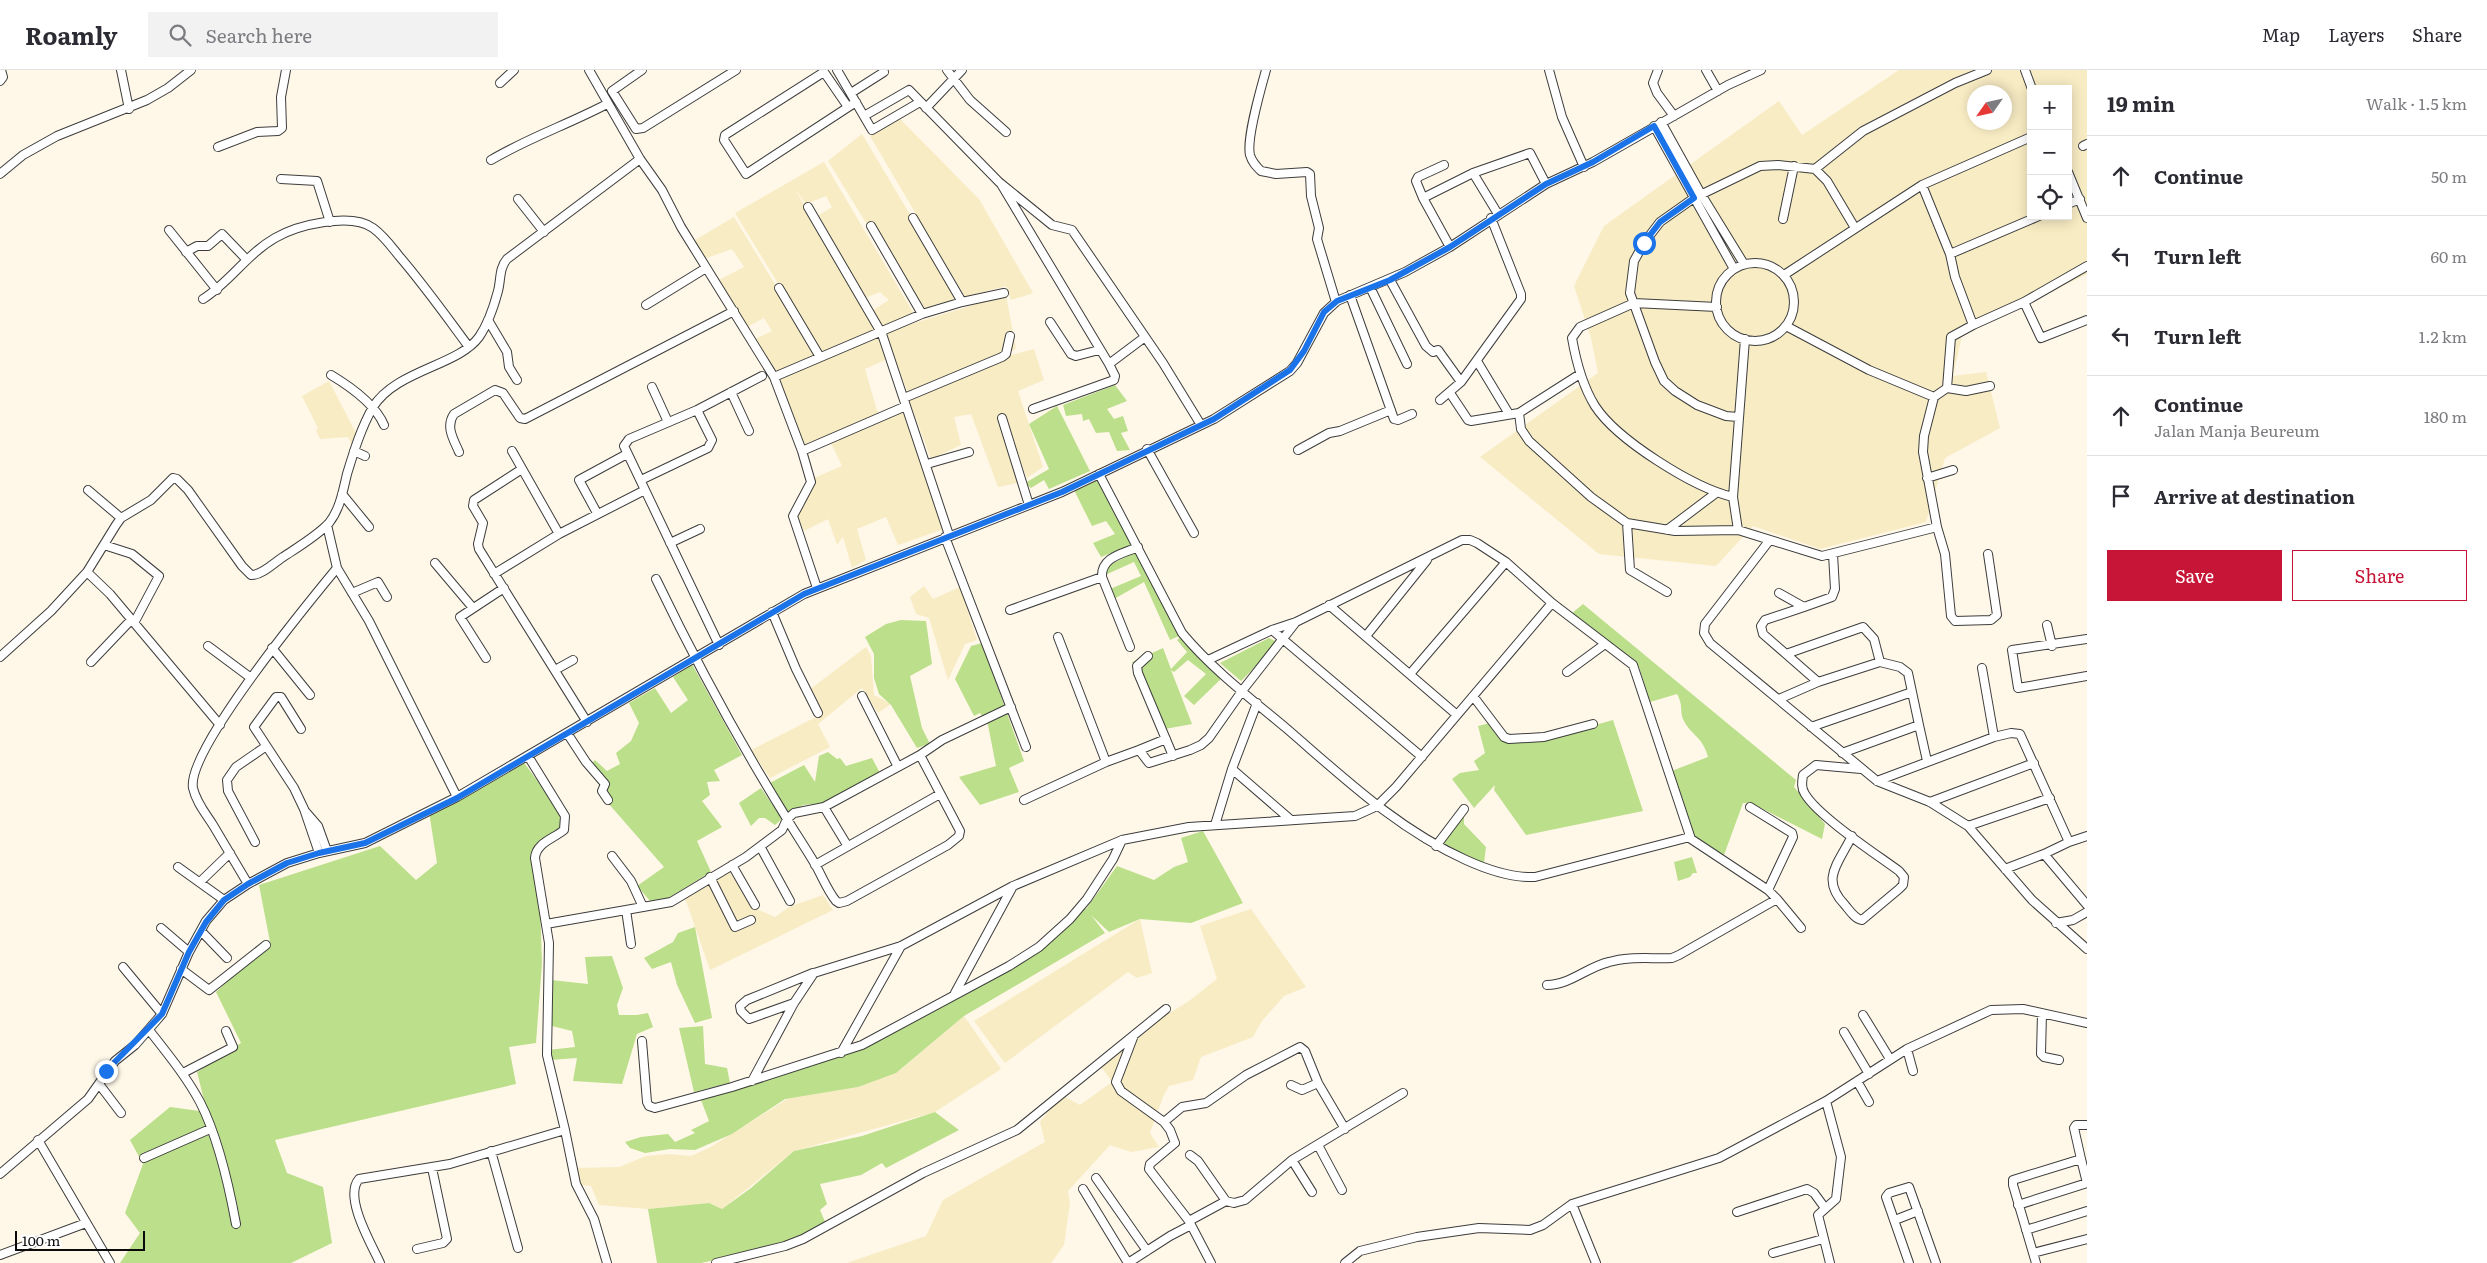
<!DOCTYPE html>
<html lang="en">
<head>
<meta charset="utf-8">
<style>
  body { margin:0; font-family:Literata,serif; background:#f2f2f3; color:#2b2b33 }
  .controls { position:absolute; right:15px; top:15px; display:grid; overflow:hidden; border-radius:0px; box-shadow:0 2px 12px #0003 }
  .controls button { width:45px; height:45px; display:grid; place-items:center; padding:0; border:0; border-bottom:1px solid #e1e1e2; background:#fff; color:#2b2b33; font:25px sans-serif }
  .compass { position:absolute; left:1967px; top:15px; width:45px; height:45px; border-radius:50%; background:#fff; box-shadow:0 2px 12px #0003; rotate:236deg }
  .scale { position:absolute; left:15px; bottom:12px; width:130px; box-sizing:border-box; padding-left:5px; border:2px solid #0a0a0a; border-top:0; font-size:14px; line-height:18px; white-space:nowrap; color:#0a0a0a; -webkit-text-stroke:4px #fff; paint-order:stroke }
  .stop { position:absolute; width:15px; height:15px; margin:-11px; border:4px solid #1a73e8; border-radius:50%; background:#fff }
  .stop.end { background:#1a73e8; border-color:#fff; box-shadow:0 1px 5px #0008 }
  .list { margin:0; padding:0; list-style:none }
  h2 { display:flex; justify-content:space-between; align-items:center; height:65px; margin:0; padding:0 20px; font-size:21px }
  h2 small { font-size:16px; font-weight:400; color:#7c7c81 }
  .list li { display:grid; grid-template-columns:32px 1fr auto; gap:15px; align-items:center; box-sizing:border-box; height:80px; padding:0 20px; border-top:1px solid #e1e1e2 }
  .list b { display:block; font-size:19px; white-space:nowrap }
  .list p { margin:0; font-size:16px; white-space:nowrap; color:#7c7c81 }
  .list em { font-size:16px; font-style:normal; color:#7c7c81 }
  .actions { display:flex; gap:10px; padding:15px 20px }
  .actions a { flex:1; padding:11px 0; border:1px solid #c61536; border-radius:0px; text-align:center; font-size:18px; color:#c61536 }
  .actions .main { background:#c61536; color:#fff }
  .icon { flex:none; width:28px; height:28px; fill:none; stroke:currentColor; stroke-width:2; stroke-linecap:round; stroke-linejoin:round }
  .map { position:relative; flex:none; width:2087px; height:1193px; overflow:hidden }
  header { display:flex; align-items:center; gap:30px; box-sizing:border-box; height:70px; padding:0 25px; background:#fff; border-bottom:1px solid #e1e1e2 }
  header strong { font-size:24px }
  nav { display:flex; gap:28px; margin-inline-start:auto; font-size:18px }
  .search { width:350px; height:45px; background:#f2f2f3; display:flex; align-items:center; gap:12px; box-sizing:border-box; padding:0 18px; border-radius:0px; color:#7c7c81; font-size:19px }
  main { display:flex }
  aside { flex:1; background:#fff }
  .map>svg:first-child { display:block }
</style>
</head>
<body>
<header>
<strong>Roamly</strong>
<div class="search"><svg class="icon" aria-label="search" viewBox="0 0 24 24"><circle cx="10" cy="10" r="6"/><path d="M15 15l6 6"/></svg>Search here</div>
<nav><a>Map</a><a>Layers</a><a>Share</a></nav>
</header>
<main>
<div class="map">
<svg width="2087" height="1193" viewBox="0 0 2087 1193">
  <rect width="100%" height="100%" fill="#fff7e7"/>
  <path fill="#f8ecc4" fill-rule="evenodd" d="M1899 0H2087V204L1962 266 1953 306 1986 302 2000 358 1945 388 1926 452 1820 479 1753 456 1716 496 1599 484 1480 387 1598 303 1591 268 1574 216 1604 156 1779 31 1802 65ZM2031 19H2068V146H2031ZM1974 22H2004V52H1974Z
    M899 48 979 129 1033 223 1011 230 1006 216 965 227 870 66Z
    M862 64 962 232 922 244 828 91Z
    M824 92 914 244 882 259 872 241 889 230 880 222 861 230 881 265 885 290 865 299 878 344 806 378 777 306 755 269 772 261 764 248 745 258 719 210 744 197 732 179 701 190 690 173 734 147 818 285 823 287 735 143ZM795 119 806 134 826 126 832 137 816 147 852 216Z
    M1006 225 1016 279 908 323 885 262Z
    M1034 279 1044 310 1018 321 1043 397 1027 408 1002 343 998 345 1018 413 998 417 971 344 954 347 961 375 931 389 909 330 1007 286Z
    M329 311 357 365 352 375 348 367 320 369 316 360 318 358 302 326Z
    M906 337 944 459 898 475 886 447 857 459 866 490 852 498 843 467 837 475 828 449 804 461 796 446 812 420 814 408 842 396 829 369Z
    M924 516 933 529 960 517 977 570 965 574 948 610 929 548 916 544 910 527Z
    M866 577 871 586 874 625 891 634 878 643 862 618 818 654 830 677 770 708 751 680 818 646 809 620Z
    M727 798 754 838 775 847 789 837 823 825 833 840 710 900 685 828Z
    M1251 839 1306 917 1284 926 1262 951 1253 967 1201 987 1193 1010 1169 1016 1163 1027 1150 1063 1159 1077 1131 1082 1110 1075 1068 1121 1070 1133 1064 1175 1051 1193H847L926 1166 943 1130 1045 1072 1040 1052 1061 1025 1080 1035 1112 1012 1100 995 1131 967 1189 931 1217 909 1200 856Z
    M1140 849 1152 903 1137 908 1128 902 1005 993 974 951Z
    M964 946 1001 999 935 1042 794 1081 722 1139 709 1133 648 1139 599 1135 591 1116 581 1115 574 1098 619 1097 646 1086 670 1084 691 1086 709 1078 789 1028 858 1017 900 1000Z"/>
  <path fill="#bcdf8b" d="M1115 315 1127 331 1107 339 1114 349 1123 346 1128 361 1121 363 1130 380 1117 381 1109 362 1096 363 1089 349 1083 351 1082 344 1066 346 1063 335Z
    M1057 336 1090 401 1049 419 1044 410 1031 418 1025 413 1049 399 1029 354Z
    M1095 403 1132 475 1101 487 1093 473 1115 464 1106 451 1092 456 1071 414Z
    M1138 481 1179 566 1170 570 1144 512 1114 529 1110 519 1141 506 1134 492 1105 505 1103 498Z
    M1583 534 1796 710 1794 717 1825 754 1822 769 1751 733H1743L1724 785 1690 767 1669 702 1708 687C1703 667 1691 665 1684 651 1679 641 1684 637 1677 624L1650 632 1639 597 1571 544Z
    M901 550 926 551 932 594 910 606 922 658 930 674 917 678 891 635 879 624 874 608V584L865 567 886 554Z
    M1181 567 1222 608 1194 635 1184 626 1206 604 1188 590 1174 602 1171 600 1192 654 1165 659 1132 592 1163 578 1171 599 1187 582 1177 570Z
    M1269 568 1279 573 1241 611 1220 593Z
    M982 573 1024 691 1009 698 1019 722 980 735 959 707 996 696 988 655 980 643 974 646 955 609 971 576Z
    M692 594 742 685 714 700 720 711 707 712 710 725 702 731 722 757 697 771 711 802 668 828 651 832 637 816 664 797 601 725 605 714 589 696 595 690 607 701 620 694 616 683 631 671 639 653 629 633 655 618 671 643 688 630 673 607Z
    M1613 650 1643 741 1526 765 1494 720 1495 715 1474 738 1452 709 1460 703 1479 700 1474 691 1485 683 1478 656 1490 653 1511 673 1542 670Z
    M828 682 837 689 840 688 846 696 872 688 880 703 822 733 803 735 790 743 766 715 804 695 815 712 819 686Z
    M522 690 564 747 563 761 545 771 533 789 540 836 542 893 536 973 509 977 516 1014 275 1070 287 1103 323 1117 332 1173 291 1193H120L140 1163 125 1143 143 1094 130 1070 170 1037 207 1042 197 1002 241 973 216 922 270 872 259 815 380 776 416 810 437 793 429 742Z
    M761 718 782 749 775 755 765 748H759L751 756 739 733Z
    M1464 743V754L1486 777 1484 793 1440 776Z
    M1203 761 1243 833 1191 853 1140 849 1109 862 1091 845 1105 863 964 946 896 1003 858 1017 785 1029 732 1064 695 1080 670 1079 645 1083 630 1078 625 1072 641 1067 668 1064 675 1072 695 1063 691 1060 709 1051 701 1030 713 1021 879 967 1031 882 1083 836 1086 839 1117 796 1154 810 1174 797 1188 792 1181 768Z
    M1692 787 1697 803H1693L1690 807 1678 811 1674 792Z
    M695 857 712 948 695 953 677 915 671 892 652 899 644 888 673 872 678 863Z
    M612 886 623 918 617 935 619 945H637L648 943 653 957 637 964 622 1014 573 1011 577 988 550 990 548 980 575 977 572 961 548 955 551 910 588 914 585 887Z
    M703 956 705 994 727 998 730 1013 694 1022 679 958Z
    M935 1042 959 1060 886 1098 882 1093 861 1105 820 1114 827 1134 820 1140 826 1154 794 1173 701 1193H657L648 1139 709 1133 722 1139 751 1118 794 1081 862 1066Z"/>
  <g fill="none" stroke-linecap="round" stroke-linejoin="round">
    <defs>
      <path id="minor" d="M121 0 129 39
        M589 0 640 89 662 120 681 157 774 307 802 381 811 412 793 446 817 518
        M642 0 612 21 636 59 643 58 736 0
        M837 0 872 60 920 32
        M947 0 970 30 1006 62
        M1266 0C1261 18 1246 69 1250 85 1252 92 1256 96 1261 101L1276 104 1307 102 1310 104 1311 126 1319 158 1317 169 1336 232
        M1549 0 1562 47 1584 97
        M1658 0 1653 13 1657 23 1674 46
        M1706 0 1718 21
        M2025 0 2032 19
        M0 11 3 7 1 0
        M500 13 514 0
        M851 23 884 2
        M848 37 824 2 725 65 724 70 746 104 856 32
        M926 38 962 0
        M864 46 909 20 999 112 1052 155 1072 160 1163 293 1201 355
        M1661 52 1701 124 1744 194
        M1654 56 1734 199
        M2083 76 2087 74
        M218 77 257 62 278 61 282 58 281 27 286 0
        M491 90C528 68 569 54 607 34
        M1444 95 1418 107 1416 111 1423 128 1450 177
        M1815 99 1863 61 1955 13 1987 0
        M2068 102 2087 148
        M1473 103 1498 144
        M0 104 23 85 57 66 147 30 168 18 191 0
        M281 109 317 111 330 152
        M1001 114 1109 294 1145 267
        M1922 115 1950 184 1955 207 1973 255 1951 267 1947 318
        M1423 128 1473 103 1530 83 1546 114
        M518 129 544 162
        M2068 134 2080 129
        M808 137 882 264 949 465
        M913 148 962 232
        M1783 149 1794 96
        M871 156 922 244
        M169 160 217 220
        M186 182 197 176H208L222 164 247 190
        M1950 184 2039 146
        M1716 232a39 39 0 1 1 78 0a39 39 0 1 1-78 0Z
        M1784 205 1922 115 2031 67
        M1390 210 1426 276 1433 282 1438 280 1461 312
        M1370 217 1407 294
        M779 218 820 287
        M1350 225 1394 349 1398 350 1412 344
        M203 229C229 213 247 184 275 168 297 155 351 142 373 158 384 166 391 176 399 186 424 215 446 246 469 277
        M2024 232 2041 268 2087 250
        M646 235 706 198
        M1717 237 1634 233 1580 257 1572 268C1576 291 1582 315 1595 336 1617 370 1694 418 1733 427
        M488 250 507 282 509 297 517 310
        M1050 252 1071 284 1076 286 1099 280
        M1973 255 2024 232 2087 196
        M1786 256 1869 300 1934 327 1947 318 1966 321 1990 316
        M1477 291 1509 344
        M1580 304 1519 343 1521 359 1529 371 1591 427 1627 453 1675 461 1738 460 1822 486 1937 457
        M331 305C351 317 375 334 384 355
        M774 307 922 244 962 232 1004 223
        M652 317 668 352
        M731 322 749 361
        M1450 323 1468 350 1471 351 1519 343
        M1934 327 1924 366 1923 382 1937 457 1945 484 1951 546 1955 551 1991 550 1997 545 1988 484
        M904 328 1002 287 1006 284 1010 266
        M1440 330 1461 312 1521 229V224L1491 148
        M1033 339 1114 310 1115 306 1109 294
        M1738 347 1726 346 1697 335 1675 321 1664 311 1655 292 1630 223 1634 191 1644 173 1660 152 1694 128 1760 96 1778 95 1815 99 1827 111 1855 158
        M1002 348 1029 435
        M1147 379 1194 463
        M1298 380 1329 363 1340 361 1391 340
        M354 381 365 386
        M512 381 559 464
        M802 381 906 336
        M459 382C454 370 445 357 454 344L495 320 503 323 520 348 525 349 734 241
        M927 394 969 382
        M522 399 474 430 473 436 483 453 478 474 479 479 587 652
        M1099 404 1182 563C1212 599 1250 628 1286 658 1343 707 1397 759 1466 790 1488 800 1511 808 1535 807L1690 767
        M1927 408 1953 400
        M641 410 708 378 712 370 697 340
        M88 420 121 448
        M342 424 369 457
        M597 443 579 410 627 384
        M1627 453 1630 500 1667 522
        M327 455 337 498
        M1667 460 1716 423
        M1738 460 1733 427 1745 269
        M945 467 1026 677
        M1769 471 1705 554 1704 563 1710 573 1877 711 1930 732 1968 756 2032 830 2087 879
        M670 473 700 459
        M104 475 132 484 159 506 134 553
        M435 493 473 538
        M494 504 559 464 645 420
        M352 523 378 512 387 527
        M1779 523 1804 537 1832 527 1835 519 1833 484
        M1329 535 1457 645
        M1010 540 1102 507
        M772 542 796 599 818 643
        M2047 555 2052 576
        M1272 560 1422 687
        M1366 566 1427 490
        M1058 567 1106 692
        M2087 569 2012 580 2018 618 2087 606
        M719 575 624 376 629 369 697 340 762 306
        M208 576 251 608
        M1130 577 1102 507C1101 487 1122 484 1138 477
        M272 578 310 625
        M1786 584 1763 564 1761 556 1765 550 1804 537
        M1148 586 1137 596 1138 603 1173 686
        M0 587 51 541 87 502
        M486 588 460 547 504 518
        M1208 590 1272 560 1296 552 1462 470H1470L1477 473 1506 492 1552 533 1633 595 1691 769 1768 820 1777 829
        M91 592 131 550
        M1982 598 1994 667
        M555 600 573 590
        M1567 602 1605 574
        M1410 604 1506 492
        M1818 612 1786 584 1863 557 1874 569 1880 592
        M862 626 898 697
        M1473 626 1504 667 1509 669 1544 667 1593 654
        M1779 629 1818 612 1880 592 1900 597 1908 603 1919 655
        M1257 633 1232 699 1291 750
        M220 655 110 524 87 502 116 455 121 448 151 430 173 408 177 409 188 420 242 496 251 505C261 506 275 492 283 487 298 477 317 466 329 453 340 439 343 421 347 404 354 381 361 358 373 337 396 300 458 296 479 267 488 254 494 236 498 221 501 210 499 198 507 189L640 89
        M1811 657 1912 622
        M301 659 281 627H276L254 657 294 718 304 739 319 783
        M567 663 586 692 605 714 602 721 608 730
        M1139 680 1166 669
        M1842 683 1919 655 1927 691
        M920 685 942 670 1011 637
        M1877 711 1994 667 2011 663 2020 664 2069 772 2044 784
        M1024 730 1106 692 1139 680 1149 693 1190 680 1201 675 1209 668 1242 621 1296 552
        M1930 732 2034 693
        M824 737 847 775
        M1750 737 1792 763 1793 767 1768 820
        M305 741 318 756 327 781
        M1215 755 1232 699
        M1968 756 2050 728
        M1852 766C1838 794 1820 809 1845 835 1850 841 1855 849 1862 850L1899 819 1903 815 1904 807 1899 801C1876 784 1819 747 1805 724 1801 718 1802 712 1803 705L1816 695 1861 699
        M255 772 228 721 227 710 236 697 265 677
        M2069 772 2087 766
        M1436 776 1464 739
        M761 778 790 831
        M612 786 631 811 643 837 626 840
        M732 795 755 835
        M815 795 940 724
        M178 797 224 830
        M2005 799 2044 784 2087 835
        M710 807 735 857 751 850
        M200 812 230 783
        M248 814C236 794 225 775 213 755 206 744 196 732 193 718 186 681 309 532 337 498L369 551 457 727
        M643 837 671 832 746 787 782 760 787 749 794 743 824 737 920 685 960 761 959 766 948 775 847 831 839 833 836 831C827 820 822 806 815 794 805 777 794 761 784 744 737 668 695 590 656 509
        M2056 853 2073 850 2087 842
        M546 854 626 840 631 874
        M161 858 189 882
        M201 861 227 888
        M123 897 162 944
        M181 899 209 920 266 875
        M1547 915C1570 915 1587 897 1609 892 1629 886 1651 889 1672 888L1679 885 1777 829 1801 858
        M955 923 1013 816
        M794 933 749 949 741 941 740 936 747 930 813 903
        M2042 943 2041 984 2044 987 2059 990
        M1863 945 1890 989
        M149 960C167 983 186 1006 200 1032 218 1067 229 1116 236 1154
        M1844 962 1869 1004
        M1134 965 1116 1012 1121 1021 1164 1052
        M642 971 647 1032 649 1036 655 1038 732 1017 862 975 1009 896 1039 877 1070 849 1087 829 1113 789 1122 770
        M1907 979 1913 1001
        M841 983 901 876
        M183 1003 233 977 226 961
        M752 1011 794 933 814 903 901 876 1013 816 1122 770 1189 757 1355 746 1377 736 1396 717 1552 533
        M1857 1011 1869 1032
        M99 1014 121 1043
        M1291 1015 1302 1020 1318 1013
        M1826 1031 1841 1087 1836 1129 1818 1145 1830 1193
        M565 1060 576 1114 594 1149 607 1193
        M38 1070 110 1193
        M1318 1075 1342 1120
        M491 1081 518 1178
        M1190 1085 1198 1091 1226 1131
        M144 1088 210 1059
        M2081 1089 2074 1058 2076 1055H2087
        M1292 1090 1312 1122
        M0 1104 88 1029 115 991 135 975 156 951 162 944 189 882 206 851 224 830 248 814 287 793 319 783 365 773 457 727 804 524 1062 422 1214 349 1290 301 1297 293 1324 243 1337 231 1405 202 1450 177 1546 114 1593 92 1728 15 1761 0
        M1096 1108 1147 1181
        M1083 1119 1128 1193
        M1572 1134 1596 1193
        M2018 1135 2087 1113 2081 1089 2013 1110V1115L2036 1193
        M1737 1142 1807 1119 1814 1123 1825 1138
        M1895 1150 1918 1141
        M1189 1151 1226 1131 1234 1133 1245 1130 1292 1090 1403 1023
        M2026 1160 2087 1141
        M417 1179 443 1173 447 1169 432 1098
        M1773 1183 1823 1169
        M2033 1183 2087 1169
        M0 1185 86 1153
        M380 1193C372 1175 343 1127 359 1109L450 1094 565 1060 547 985 549 873 535 788C536 773 553 769 564 760L565 746 528 686
        M716 1193 785 1176 803 1169 923 1103 1017 1060 1166 939
        M1128 1193 1170 1166 1191 1155
        M1211 1193 1189 1151 1149 1099 1150 1094 1175 1073 1170 1060 1164 1052 1182 1037 1206 1033 1246 1005 1300 977 1305 981 1318 1013 1345 1059
        M1345 1193 1360 1181 1417 1167 1479 1158 1530 1160 1543 1155 1572 1134 1719 1088 1826 1031 1907 979 1991 940 2023 939 2087 953
        M1909 1193 1886 1127 1889 1123 1909 1117 1936 1193"/>
    </defs>
    <use href="#minor" stroke="#3d3d3d" stroke-width="10"/>
    <use href="#minor" stroke="#fff" stroke-width="8"/>
  </g>
  <g fill="none" stroke-linecap="round" stroke-linejoin="round">
    <path stroke="#1a73e8" stroke-width="6" d="M106 1001 162 944 189 882 206 852 224 830 248 814 287 793 319 783 365 773 457 728 804 524 1062 422 1214 349 1290 300 1304 281 1324 242 1337 231 1390 210 1450 177 1546 114 1593 92 1654 56 1694 128 1660 152 1644 173"/>
  </g>
</svg>
<div class="controls">
<button>+</button>
<button>−</button>
<button><svg class="icon" aria-label="locate" viewBox="0 0 24 24"><circle cx="12" cy="12" r="6"/><path d="M12 2v4M12 18v4M2 12h4M18 12h4"/></svg></button>
</div>
<svg class="compass" viewBox="-18 -18 36 36"><path d="M0-13l5 13h-10z" fill="#e53935"/><path d="M0 13l5-13h-10z" fill="#7c7c81"/></svg>
<div class="scale">100 m</div>
<div class="stop" style="left:1644px;top:173px"></div>
<div class="stop end" style="left:106px;top:1001px"></div>
</div>
<aside>
<h2>19 min<small>Walk · 1.5 km</small></h2>
<ul class="list">
<li><svg class="icon" aria-label="ahead" viewBox="0 0 24 24"><path d="M12 20V5M6 11l6-6 6 6"/></svg><div><b>Continue</b></div><em>50 m</em></li>
<li><svg class="icon" aria-label="left" viewBox="0 0 24 24"><path d="M17 20v-9H6M10 6l-5 5 5 5"/></svg><div><b>Turn left</b></div><em>60 m</em></li>
<li><svg class="icon" aria-label="left" viewBox="0 0 24 24"><path d="M17 20v-9H6M10 6l-5 5 5 5"/></svg><div><b>Turn left</b></div><em>1.2 km</em></li>
<li><svg class="icon" aria-label="ahead" viewBox="0 0 24 24"><path d="M12 20V5M6 11l6-6 6 6"/></svg><div><b>Continue</b><p>Jalan Manja Beureum</p></div><em>180 m</em></li>
<li><svg class="icon" aria-label="arrive" viewBox="0 0 24 24"><path d="M6 21V4h12l-3 4 3 4H6"/></svg><div><b>Arrive at destination</b></div></li>
</ul>
<div class="actions"><a class="main">Save</a><a>Share</a></div>
</aside>
</main>
</body>
</html>
